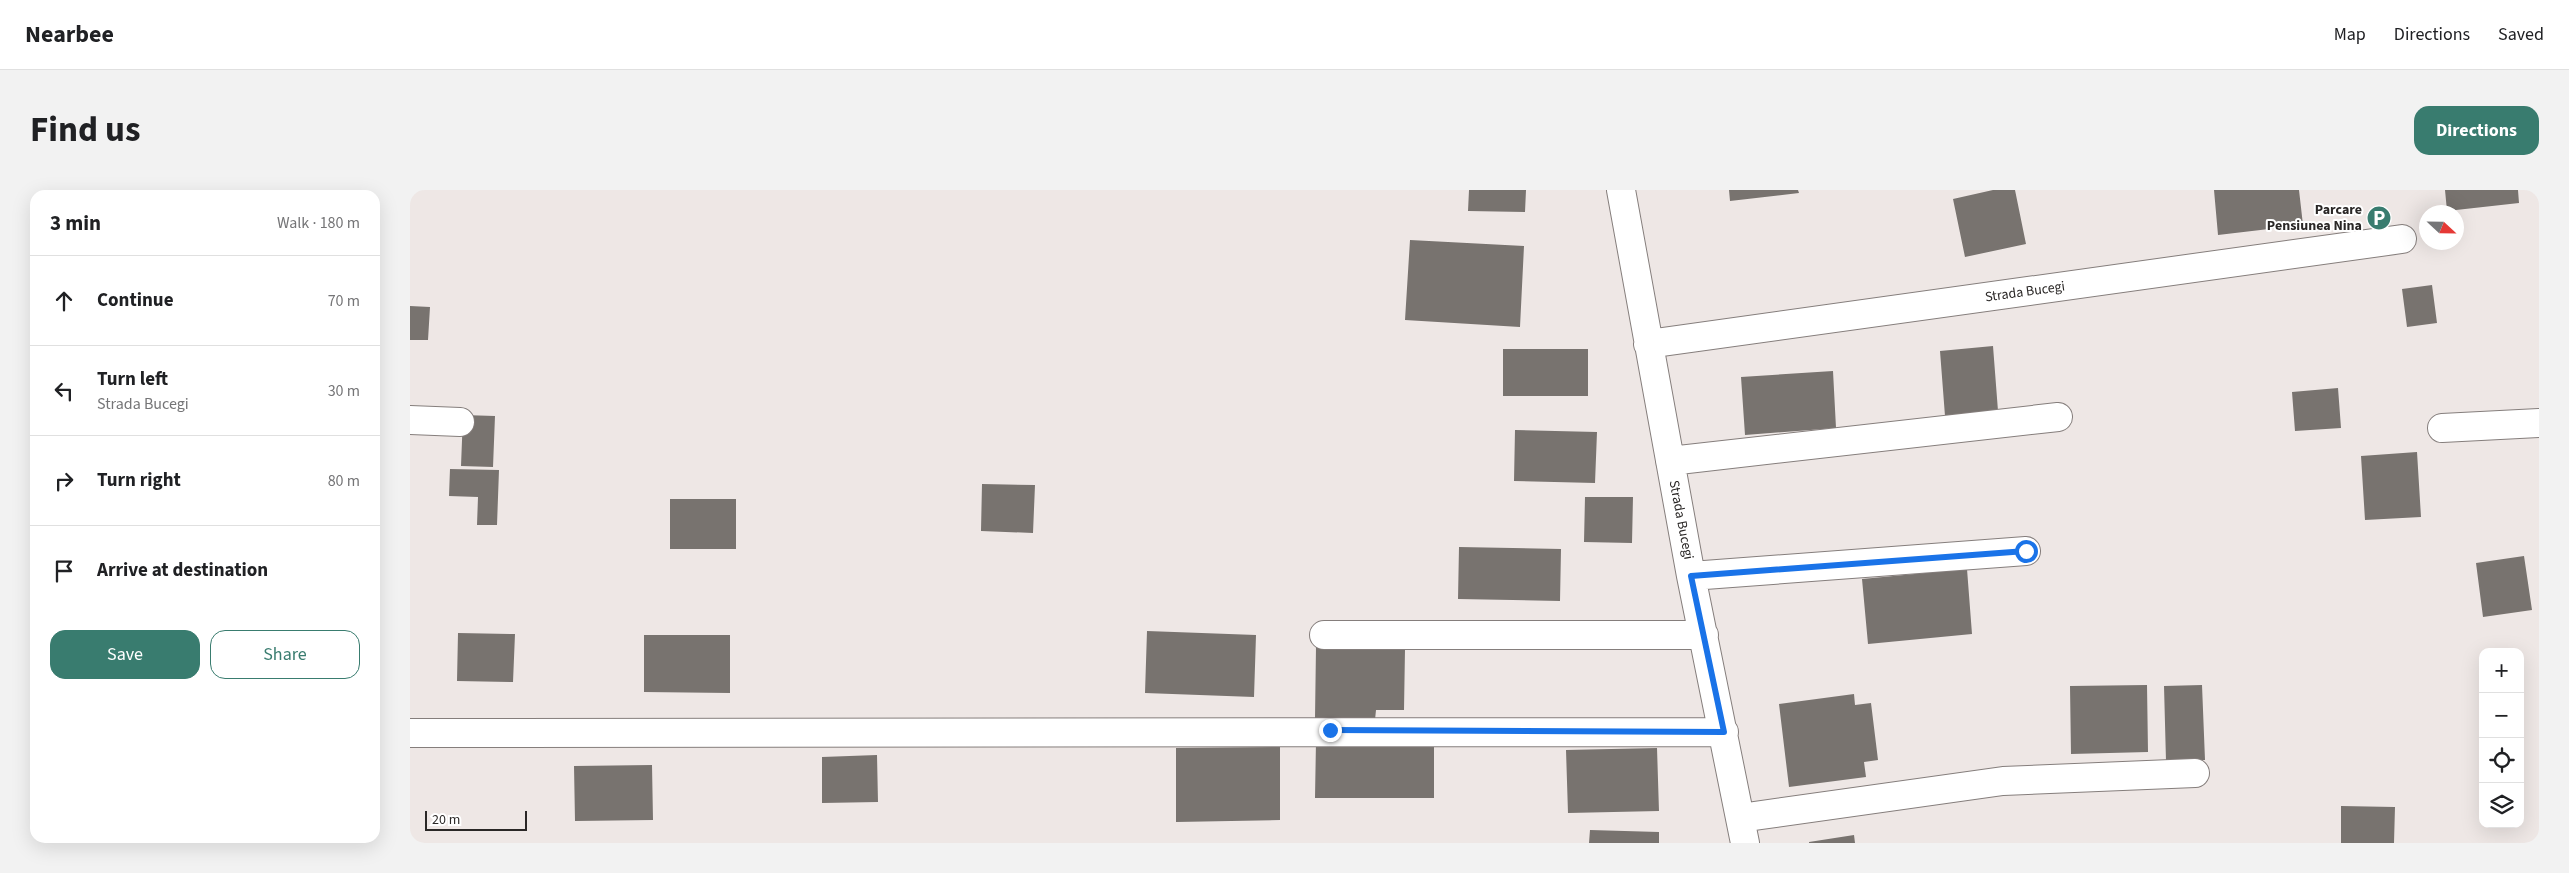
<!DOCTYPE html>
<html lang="en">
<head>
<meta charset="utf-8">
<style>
  body { margin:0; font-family:"Source Sans 3",sans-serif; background:#f2f2f2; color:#202124 }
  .controls { position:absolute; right:15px; bottom:15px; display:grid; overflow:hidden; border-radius:10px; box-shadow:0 5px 20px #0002 }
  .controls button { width:45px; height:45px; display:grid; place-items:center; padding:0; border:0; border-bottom:1px solid #e0e0e0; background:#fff; color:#202124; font:25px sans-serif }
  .compass { position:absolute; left:2009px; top:15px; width:45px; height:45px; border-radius:50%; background:#fff; box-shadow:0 5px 20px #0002; rotate:112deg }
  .scale { position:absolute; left:15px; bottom:12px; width:102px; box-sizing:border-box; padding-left:5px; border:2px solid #2a2726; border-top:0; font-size:14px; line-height:18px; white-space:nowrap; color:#2a2726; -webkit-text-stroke:4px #fff; paint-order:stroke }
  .stop { position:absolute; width:15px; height:15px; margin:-11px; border:4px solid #1a73e8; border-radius:50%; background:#fff }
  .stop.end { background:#1a73e8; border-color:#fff; box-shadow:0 1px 5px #0008 }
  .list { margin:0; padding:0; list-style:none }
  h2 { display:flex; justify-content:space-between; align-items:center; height:65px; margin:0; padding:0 20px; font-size:21px }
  h2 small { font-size:16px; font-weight:400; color:#757577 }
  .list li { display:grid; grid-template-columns:32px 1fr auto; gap:15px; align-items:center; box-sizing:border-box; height:90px; padding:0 20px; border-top:1px solid #e0e0e0 }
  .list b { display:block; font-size:19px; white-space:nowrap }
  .list p { margin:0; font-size:16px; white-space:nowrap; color:#757577 }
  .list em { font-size:16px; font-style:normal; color:#757577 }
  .actions { display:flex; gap:10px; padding:15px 20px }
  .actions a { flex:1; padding:11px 0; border:1px solid #397c6f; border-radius:15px; text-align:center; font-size:18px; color:#397c6f }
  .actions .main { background:#397c6f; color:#fff }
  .icon { flex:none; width:28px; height:28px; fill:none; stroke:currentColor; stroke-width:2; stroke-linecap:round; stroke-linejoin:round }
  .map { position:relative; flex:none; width:2129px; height:653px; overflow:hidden; border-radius:15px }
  header { display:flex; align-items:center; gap:30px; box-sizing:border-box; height:70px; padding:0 25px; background:#fff; border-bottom:1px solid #e0e0e0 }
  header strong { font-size:24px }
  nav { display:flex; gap:28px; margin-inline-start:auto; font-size:18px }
  .intro { display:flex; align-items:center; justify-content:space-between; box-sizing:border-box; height:120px; padding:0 30px }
  h1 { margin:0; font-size:35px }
  .button { padding:12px 22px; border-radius:15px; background:#397c6f; color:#fff; font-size:18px; font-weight:700 }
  main { display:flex; gap:30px; padding:0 30px }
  aside { flex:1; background:#fff; border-radius:15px; box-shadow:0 5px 20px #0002 }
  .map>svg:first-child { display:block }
</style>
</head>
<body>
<header>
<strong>Nearbee</strong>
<nav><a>Map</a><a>Directions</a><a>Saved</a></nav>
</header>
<div class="intro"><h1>Find us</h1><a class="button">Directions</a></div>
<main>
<aside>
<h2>3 min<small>Walk · 180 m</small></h2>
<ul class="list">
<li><svg class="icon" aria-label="ahead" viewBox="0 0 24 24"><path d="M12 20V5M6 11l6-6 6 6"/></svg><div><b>Continue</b></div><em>70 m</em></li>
<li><svg class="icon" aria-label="left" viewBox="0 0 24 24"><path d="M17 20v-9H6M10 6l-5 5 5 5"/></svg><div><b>Turn left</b><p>Strada Bucegi</p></div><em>30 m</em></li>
<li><svg class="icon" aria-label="right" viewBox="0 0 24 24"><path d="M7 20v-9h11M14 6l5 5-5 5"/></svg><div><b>Turn right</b></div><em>80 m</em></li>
<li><svg class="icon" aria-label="arrive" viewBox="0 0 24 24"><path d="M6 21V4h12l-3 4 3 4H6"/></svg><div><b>Arrive at destination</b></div></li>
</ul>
<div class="actions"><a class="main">Save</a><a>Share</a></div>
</aside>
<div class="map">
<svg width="2129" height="653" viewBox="0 0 2129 653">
  <rect width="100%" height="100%" fill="#eee7e5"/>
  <path fill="#78736f" d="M1059 0H1116L1115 22 1058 21Z
    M1319 0H1388L1389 3 1320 11Z
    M1583 0H1605L1616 54 1555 67 1543 9Z
    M1804 0H1889L1893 35 1808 45Z
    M2035 0H2108L2109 13 2037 21Z
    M1000 50 1114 56 1110 137 995 130Z
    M2022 95 2027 133 1997 137 1992 99Z
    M0 116 20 117 18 150H0Z
    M1583 156 1588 221 1535 226 1530 161Z
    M1093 159H1178V206H1093Z
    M1423 181 1426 238 1335 245 1331 187Z
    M1928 198 1931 238 1885 241 1882 202Z
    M53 225 85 226 83 277 51 276Z
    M1105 240 1187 242 1185 293 1104 291Z
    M2007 262 2011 327 1955 330 1951 266Z
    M40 279 89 280 87 335H67L68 307 39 306Z
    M572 294 625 295 623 343 571 341Z
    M1175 307H1223L1222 353 1174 352Z
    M260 309H326V359H260Z
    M1049 357 1151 359 1150 411 1048 409Z
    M2114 366 2122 420 2073 427 2066 373Z
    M1557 379 1562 444 1458 454 1452 389Z
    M737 441 846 445 844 507 735 503Z
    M48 443 105 444 103 492 47 491Z
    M234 445H320V503L234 502Z
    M906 457 995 459 994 520H966L965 530 905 528Z
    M1737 495 1738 562 1661 564 1660 496Z
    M1792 495 1795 570 1756 571 1754 496Z
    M1444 504 1445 515 1461 513 1468 570 1454 572 1456 587 1379 597 1369 514Z
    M906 551H1024V608H905Z
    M870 557V630L766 632V558Z
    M1247 558 1249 621 1158 623 1156 560Z
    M467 565 468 612 412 613V567Z
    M242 575 243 630 165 631 164 576Z
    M1931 616 1985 617 1984 653H1931Z
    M1180 640 1249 642V653H1179Z
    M1444 645 1445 653H1399V652Z"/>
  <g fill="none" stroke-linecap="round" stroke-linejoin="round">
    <defs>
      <path id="street" d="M1211 0 1281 386 1335 653
        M1238 154 1992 49
        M0 230 50 232
        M2032 238 2129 233
        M1260 271 1648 227
        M1281 386 1616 361
        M914 445H1294
        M0 543 1314 542
        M1330 628 1593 591 1785 583"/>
    </defs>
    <use href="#street" stroke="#857e7c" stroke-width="30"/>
    <use href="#street" stroke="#fff" stroke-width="28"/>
  </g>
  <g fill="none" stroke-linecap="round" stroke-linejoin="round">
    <path stroke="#1a73e8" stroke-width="6" d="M920 540 1314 542 1281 386 1616 361"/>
  </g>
  <defs>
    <symbol id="parking-disc" viewBox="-11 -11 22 22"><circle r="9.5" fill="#397c6f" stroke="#fff"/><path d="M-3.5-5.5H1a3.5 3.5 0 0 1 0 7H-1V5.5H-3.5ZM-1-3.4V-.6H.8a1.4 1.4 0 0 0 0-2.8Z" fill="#fff"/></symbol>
  </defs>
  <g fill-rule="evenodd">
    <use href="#parking-disc" x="1955" y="14" width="28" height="28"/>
  </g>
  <g text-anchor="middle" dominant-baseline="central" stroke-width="4" stroke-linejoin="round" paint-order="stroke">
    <g font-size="14" font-weight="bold" fill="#2a2726" stroke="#fff" text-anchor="end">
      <text x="1952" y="20">Parcare<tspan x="1952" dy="16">Pensiunea Nina</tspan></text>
    </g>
    <g font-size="14" fill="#2a2726" stroke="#fff">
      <text transform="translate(1615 102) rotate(-8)">Strada Bucegi</text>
      <text transform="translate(1271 330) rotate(79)">Strada Bucegi</text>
    </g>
  </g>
</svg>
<div class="controls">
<button>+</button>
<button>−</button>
<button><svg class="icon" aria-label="locate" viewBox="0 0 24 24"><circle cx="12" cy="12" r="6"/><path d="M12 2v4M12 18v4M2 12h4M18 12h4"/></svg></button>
<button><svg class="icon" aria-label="layers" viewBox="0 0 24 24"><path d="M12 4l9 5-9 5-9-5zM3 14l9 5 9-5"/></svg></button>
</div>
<svg class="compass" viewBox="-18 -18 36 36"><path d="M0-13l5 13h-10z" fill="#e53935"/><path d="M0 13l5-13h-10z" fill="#757577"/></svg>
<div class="scale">20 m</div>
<div class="stop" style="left:1616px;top:361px"></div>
<div class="stop end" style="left:920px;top:540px"></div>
</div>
</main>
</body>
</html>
